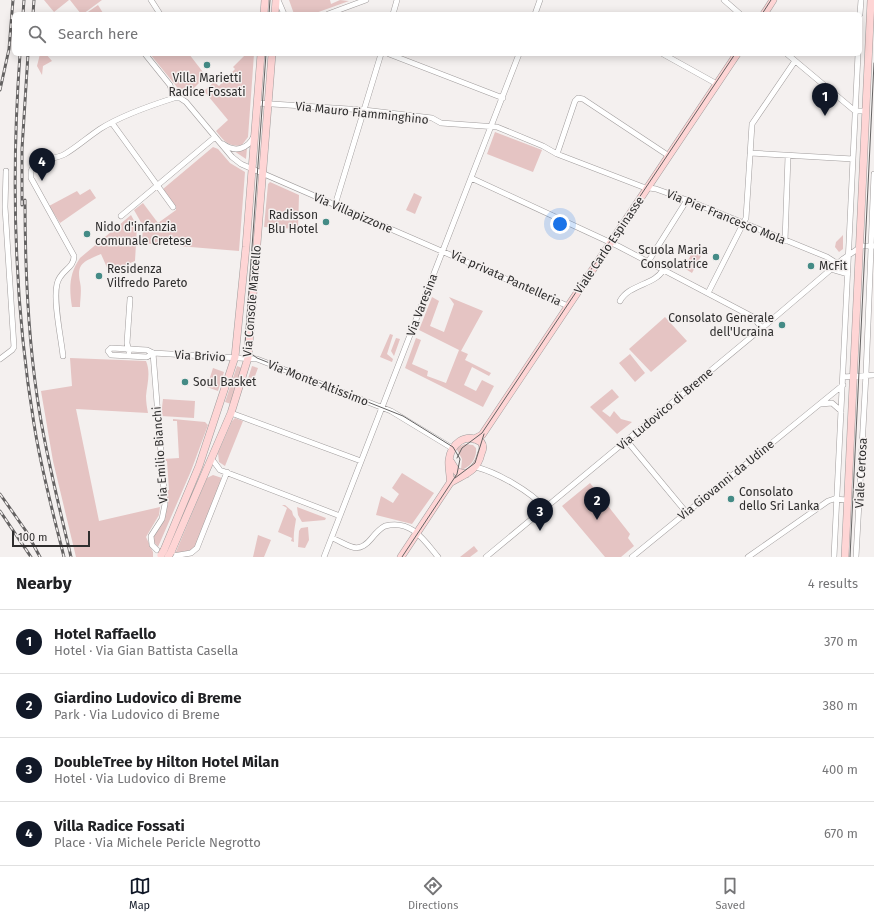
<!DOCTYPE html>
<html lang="en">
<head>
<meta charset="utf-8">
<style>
  body { margin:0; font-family:"Fira Sans",sans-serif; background:#f2f2f2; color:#202124 }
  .scale { position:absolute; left:12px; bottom:10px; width:78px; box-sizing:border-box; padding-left:4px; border:2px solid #2f2e2e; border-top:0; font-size:11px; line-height:14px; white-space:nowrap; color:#2f2e2e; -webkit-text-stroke:3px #f4f0ef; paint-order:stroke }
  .you { position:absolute; left:560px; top:224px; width:14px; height:14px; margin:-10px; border:3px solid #fff; border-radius:50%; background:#1a73e8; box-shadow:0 0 0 6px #1a73e833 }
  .badge { display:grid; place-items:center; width:26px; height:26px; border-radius:50%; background:#111827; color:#fff; font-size:13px; font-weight:700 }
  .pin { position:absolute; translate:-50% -33px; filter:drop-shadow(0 1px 2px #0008) }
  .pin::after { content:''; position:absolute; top:21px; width:14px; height:12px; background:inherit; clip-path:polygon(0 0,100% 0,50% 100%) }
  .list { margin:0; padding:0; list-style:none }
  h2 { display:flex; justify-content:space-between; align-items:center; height:52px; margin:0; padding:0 16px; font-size:17px }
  h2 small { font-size:13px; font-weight:400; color:#757577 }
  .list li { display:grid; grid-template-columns:26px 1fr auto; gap:12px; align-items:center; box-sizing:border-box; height:64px; padding:0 16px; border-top:1px solid #e0e0e0 }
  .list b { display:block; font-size:15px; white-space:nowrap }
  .list p { margin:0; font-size:13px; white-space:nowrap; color:#757577 }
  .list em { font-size:13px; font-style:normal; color:#757577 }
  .icon { flex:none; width:22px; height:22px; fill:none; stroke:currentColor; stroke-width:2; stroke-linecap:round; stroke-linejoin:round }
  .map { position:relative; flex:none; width:874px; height:557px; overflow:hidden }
  .search { position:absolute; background:#fff; box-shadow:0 2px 10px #0003; left:12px; right:12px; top:12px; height:44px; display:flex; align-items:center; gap:10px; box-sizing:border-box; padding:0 14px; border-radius:6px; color:#757577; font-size:15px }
  .sheet { height:308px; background:#fff }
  nav { display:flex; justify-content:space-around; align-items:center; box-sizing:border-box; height:56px; border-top:1px solid #e0e0e0; background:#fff; font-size:11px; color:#757577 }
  nav a { display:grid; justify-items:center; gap:2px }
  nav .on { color:#111827 }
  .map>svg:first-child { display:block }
</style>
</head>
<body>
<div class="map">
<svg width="874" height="557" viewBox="0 0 874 557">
  <rect width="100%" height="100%" fill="#f4f0ef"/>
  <path fill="#e5c4c3" d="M44 0H69L54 12Z
    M70 0H102L83 14H81Z
    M289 0H330L331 4 340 0 349 1 313 14H294Z
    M98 5 103 13 102 14H85Z
    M40 54H46L52 61 43 66 42 75 37 66Z
    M150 54H189L206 76 185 97Z
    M246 54H254L248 137 242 145C229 148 223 140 216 131L228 120 204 91 214 82 219 86 235 69 233 67Z
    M495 132 542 150 533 172 487 154Z
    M213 147 218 149 230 163 245 172 239 251 142 243 143 226 134 210 143 203 158 223 176 210V207L163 189Z
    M247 148 246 159 234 151Z
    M270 182 299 195 298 229 264 227 268 184Z
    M90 189 96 198 60 223 49 206 77 191 80 195Z
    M414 193 422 197 415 214 406 210Z
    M131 215 137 226 135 261 109 272 101 254C85 261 76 263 80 282 82 290 80 300 80 307H72C69 288 69 274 80 258Z
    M843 235V249L839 252 835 247 836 242Z
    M693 251 701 256 692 273 684 268Z
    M432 297 439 301 430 326 444 332 454 304 449 297 483 311 461 351 468 354 465 360 491 373 489 376 472 367 464 385 476 391 482 380 494 386 483 407 405 368 416 338 421 340 412 364 428 371 427 376 446 383 459 350 419 330Z
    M665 317 687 341 651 372 629 349Z
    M390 334 393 335 387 354 393 359 392 362 380 357Z
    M396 338 400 339 394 356 391 351Z
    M630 354 645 373 635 382 619 363Z
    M70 358 146 361C151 373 147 384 146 396 146 402 147 408 148 413L76 409 99 521 160 507 159 515 146 537 153 552V557H76L53 461 41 391 72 386Z
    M237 366 242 368 231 404 225 402Z
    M252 366 258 368 251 387 246 385Z
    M213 368 224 372 218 391 207 387Z
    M612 389 619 397 602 411 610 417 614 411 621 419 632 422 617 434 590 407Z
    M163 399 195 401 194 418 161 416Z
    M235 418 243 421 225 466 219 462 218 453 232 421Z
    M173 419 205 422 208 425 191 471 158 547 153 541C154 532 160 527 164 519 168 511 166 499 165 490H169L167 461H164V459L179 458 177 421H173Z
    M465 444 473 445 476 448C477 458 471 467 461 470L462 459 456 448Z
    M402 473 434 493 412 524 376 515 381 496 393 503 399 494 392 488Z
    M213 475 222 478 195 547 191 550 175 554 207 478Z
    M590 483 630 534 628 538 634 546 621 557H605L562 506Z
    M282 505H285L292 511 293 515 296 519C295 527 293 534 294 542L291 541 292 538 278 532 287 508Z
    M297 507 326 518 325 520 302 522 298 515Z
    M308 527 309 540 305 548 298 547 299 531 301 528Z
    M258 535 271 540 264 557H253Z
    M474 546 478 551 470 557H460Z"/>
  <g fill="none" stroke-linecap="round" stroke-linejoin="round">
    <defs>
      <path id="street" d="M151 0 160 14
        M278 0 284 14
        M724 0 740 14
        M328 14 366 0
        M393 14 397 0
        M535 14 540 0
        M860 14 861 0
        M145 54 170 85 174 98
        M389 54 503 98
        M663 54 717 84
        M787 54 855 111H865
        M257 103 364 110 432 118 441 123 497 127 543 146 557 154 643 187 656 189 687 200 827 257 838 264
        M112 123 173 207
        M223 144C235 153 248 149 254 136
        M750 153 853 159
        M557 154 575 101 578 98 583 99 669 156
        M471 178 618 246 753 317 762 328
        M335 205 381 54
        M121 216 215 137
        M785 241 788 156
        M648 262 687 200
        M831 269 848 274
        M708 293 746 218 752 124 795 61
        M620 301C629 284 655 285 663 270
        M129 352 127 343 130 299
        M153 353 147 357 111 355 108 351 111 348 147 350 153 353 257 359 391 411 452 448
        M153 353 165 504 162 519 151 536 152 545 157 550
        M63 356C61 337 53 301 57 284 60 270 74 269 74 256L31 178V171C37 156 53 161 65 154 77 147 88 137 100 129 119 117 152 105 174 98H180L186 102 232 157 241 164 568 306
        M0 359 12 350 14 347 5 207 6 171
        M843 377 874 375
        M821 404 832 403 841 411
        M231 413 361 461
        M627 441 686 512
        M211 458 220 470 340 516
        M476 467C498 473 530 491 545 508
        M332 538C348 544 357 556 371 539 375 534 379 529 385 526 411 519 424 540 438 557
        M173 556 191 553 197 548 227 472
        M324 557 519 54
        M486 557 768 323 843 259 862 246H874
        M632 557 843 385
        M748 557 828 501 834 499 847 500
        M834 557 858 54
        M856 557 866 374 874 174"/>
      <path id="secondary" d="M264 14 265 0
        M275 14 276 0
        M764 14 773 0
        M474 439 482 435 737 54
        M451 462 457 472 466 474
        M164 550 199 466 235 357 246 247 261 54
        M171 552 231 413 248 358 272 54
        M401 557 450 483C464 474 477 472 481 454 483 450 484 446 481 442 465 432 451 444 449 460 448 468 451 475 450 483
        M845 557 871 0"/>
    </defs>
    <use href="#street" stroke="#a09c9c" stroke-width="6"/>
    <use href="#secondary" stroke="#a09c9c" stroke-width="8"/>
    <use href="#street" stroke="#fff" stroke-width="5"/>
    <use href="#secondary" stroke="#fed5d5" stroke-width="7"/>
    <path stroke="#646262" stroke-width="1" d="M269 14 270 0
      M762 14 771 0
      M266 54 245 344 249 352 257 358 403 416 453 447 460 459 457 474 402 557
      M457 458 462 448 482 433 735 54
      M455 478 475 463 484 434
      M850 557 874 63"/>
    <defs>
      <path id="rail" d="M23 14 24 0
        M33 14 34 0
        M20 54C11 177 14 302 34 424 41 469 53 513 64 557
        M0 90 9 49 13 0
        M25 200C25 271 28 344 40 415 48 463 60 510 71 557
        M22 205V149L28 54
        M0 494 26 531 40 557
        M0 511 31 557"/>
    </defs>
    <use href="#rail" stroke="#646262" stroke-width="3"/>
    <use href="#rail" stroke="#f4f0ef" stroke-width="1.5" stroke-dasharray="4.5" stroke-linecap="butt"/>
    <defs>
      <path id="secondary-bridge" d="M161 555 164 550
        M168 557 171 552"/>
    </defs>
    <use href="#secondary-bridge" stroke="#a09c9c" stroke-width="8" stroke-linecap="butt"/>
    <use href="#secondary-bridge" stroke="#fed5d5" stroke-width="7"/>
  </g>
  <g fill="#448b86" stroke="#f4f0ef" stroke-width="1.5">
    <circle cx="207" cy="65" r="4"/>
    <circle cx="326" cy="222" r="4"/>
    <circle cx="87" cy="234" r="4"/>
    <circle cx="716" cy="257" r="4"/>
    <circle cx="811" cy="266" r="4"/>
    <circle cx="99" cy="276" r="4"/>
    <circle cx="782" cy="325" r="4"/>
    <circle cx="185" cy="382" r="4"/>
    <circle cx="731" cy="499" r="4"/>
  </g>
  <g text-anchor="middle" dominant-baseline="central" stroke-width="3" stroke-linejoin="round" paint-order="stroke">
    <g font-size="12" fill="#2f2e2e" stroke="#f4f0ef" text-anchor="start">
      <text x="207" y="78" text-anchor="middle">Villa Marietti<tspan x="207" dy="14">Radice Fossati</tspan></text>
      <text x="318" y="215" text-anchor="end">Radisson<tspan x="318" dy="14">Blu Hotel</tspan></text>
      <text x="95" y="227">Nido d'infanzia<tspan x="95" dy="14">comunale Cretese</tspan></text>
      <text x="708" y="250" text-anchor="end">Scuola Maria<tspan x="708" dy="14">Consolatrice</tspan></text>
      <text x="819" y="266">McFit</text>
      <text x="107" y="269">Residenza<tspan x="107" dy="14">Vilfredo Pareto</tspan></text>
      <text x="774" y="318" text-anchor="end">Consolato Generale<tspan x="774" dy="14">dell'Ucraina</tspan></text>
      <text x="193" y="382">Soul Basket</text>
      <text x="739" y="492">Consolato<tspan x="739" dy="14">dello Sri Lanka</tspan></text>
    </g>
    <g font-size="12" fill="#2f2e2e" stroke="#f4f0ef">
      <text transform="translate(362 113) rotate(6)">Via Mauro Fiamminghino</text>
      <text transform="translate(353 213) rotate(23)">Via Villapizzone</text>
      <text transform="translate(726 217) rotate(22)">Via Pier Francesco Mola</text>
      <text transform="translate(609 245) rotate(-56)">Viale Carlo Espinasse</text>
      <text transform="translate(506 278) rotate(24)">Via privata Pantelleria</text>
      <text transform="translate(252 301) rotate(-85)">Via Console Marcello</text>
      <text transform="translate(422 305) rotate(-69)">Via Varesina</text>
      <text transform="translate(200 356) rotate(3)">Via Brivio</text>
      <text transform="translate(318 383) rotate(21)">Via Monte Altissimo</text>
      <text transform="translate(665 409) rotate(-40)">Via Ludovico di Breme</text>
      <text transform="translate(160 455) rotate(-94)">Via Emilio Bianchi</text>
      <text transform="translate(861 473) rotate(-87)">Viale Certosa</text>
      <text transform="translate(726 480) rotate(-39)">Via Giovanni da Udine</text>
    </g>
  </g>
</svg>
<div class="scale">100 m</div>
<div class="you"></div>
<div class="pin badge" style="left:825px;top:116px">1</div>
<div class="pin badge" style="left:597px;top:520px">2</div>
<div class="pin badge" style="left:540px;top:531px">3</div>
<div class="pin badge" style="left:42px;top:181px">4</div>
<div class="search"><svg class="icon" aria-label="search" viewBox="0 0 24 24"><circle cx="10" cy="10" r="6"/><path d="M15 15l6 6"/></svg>Search here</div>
</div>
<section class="sheet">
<h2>Nearby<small>4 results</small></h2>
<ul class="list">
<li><span class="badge">1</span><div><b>Hotel Raffaello</b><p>Hotel · Via Gian Battista Casella</p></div><em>370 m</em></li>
<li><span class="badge">2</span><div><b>Giardino Ludovico di Breme</b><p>Park · Via Ludovico di Breme</p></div><em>380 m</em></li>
<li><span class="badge">3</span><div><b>DoubleTree by Hilton Hotel Milan</b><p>Hotel · Via Ludovico di Breme</p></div><em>400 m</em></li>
<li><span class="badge">4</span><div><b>Villa Radice Fossati</b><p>Place · Via Michele Pericle Negrotto</p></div><em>670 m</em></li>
</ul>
</section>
<nav>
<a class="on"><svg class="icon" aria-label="map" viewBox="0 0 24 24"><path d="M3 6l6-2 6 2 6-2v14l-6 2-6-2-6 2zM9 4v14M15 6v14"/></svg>Map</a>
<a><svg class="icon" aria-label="directions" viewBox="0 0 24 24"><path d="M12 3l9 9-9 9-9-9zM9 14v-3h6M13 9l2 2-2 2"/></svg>Directions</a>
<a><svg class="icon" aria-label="saved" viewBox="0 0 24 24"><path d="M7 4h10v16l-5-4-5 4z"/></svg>Saved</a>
</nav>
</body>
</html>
